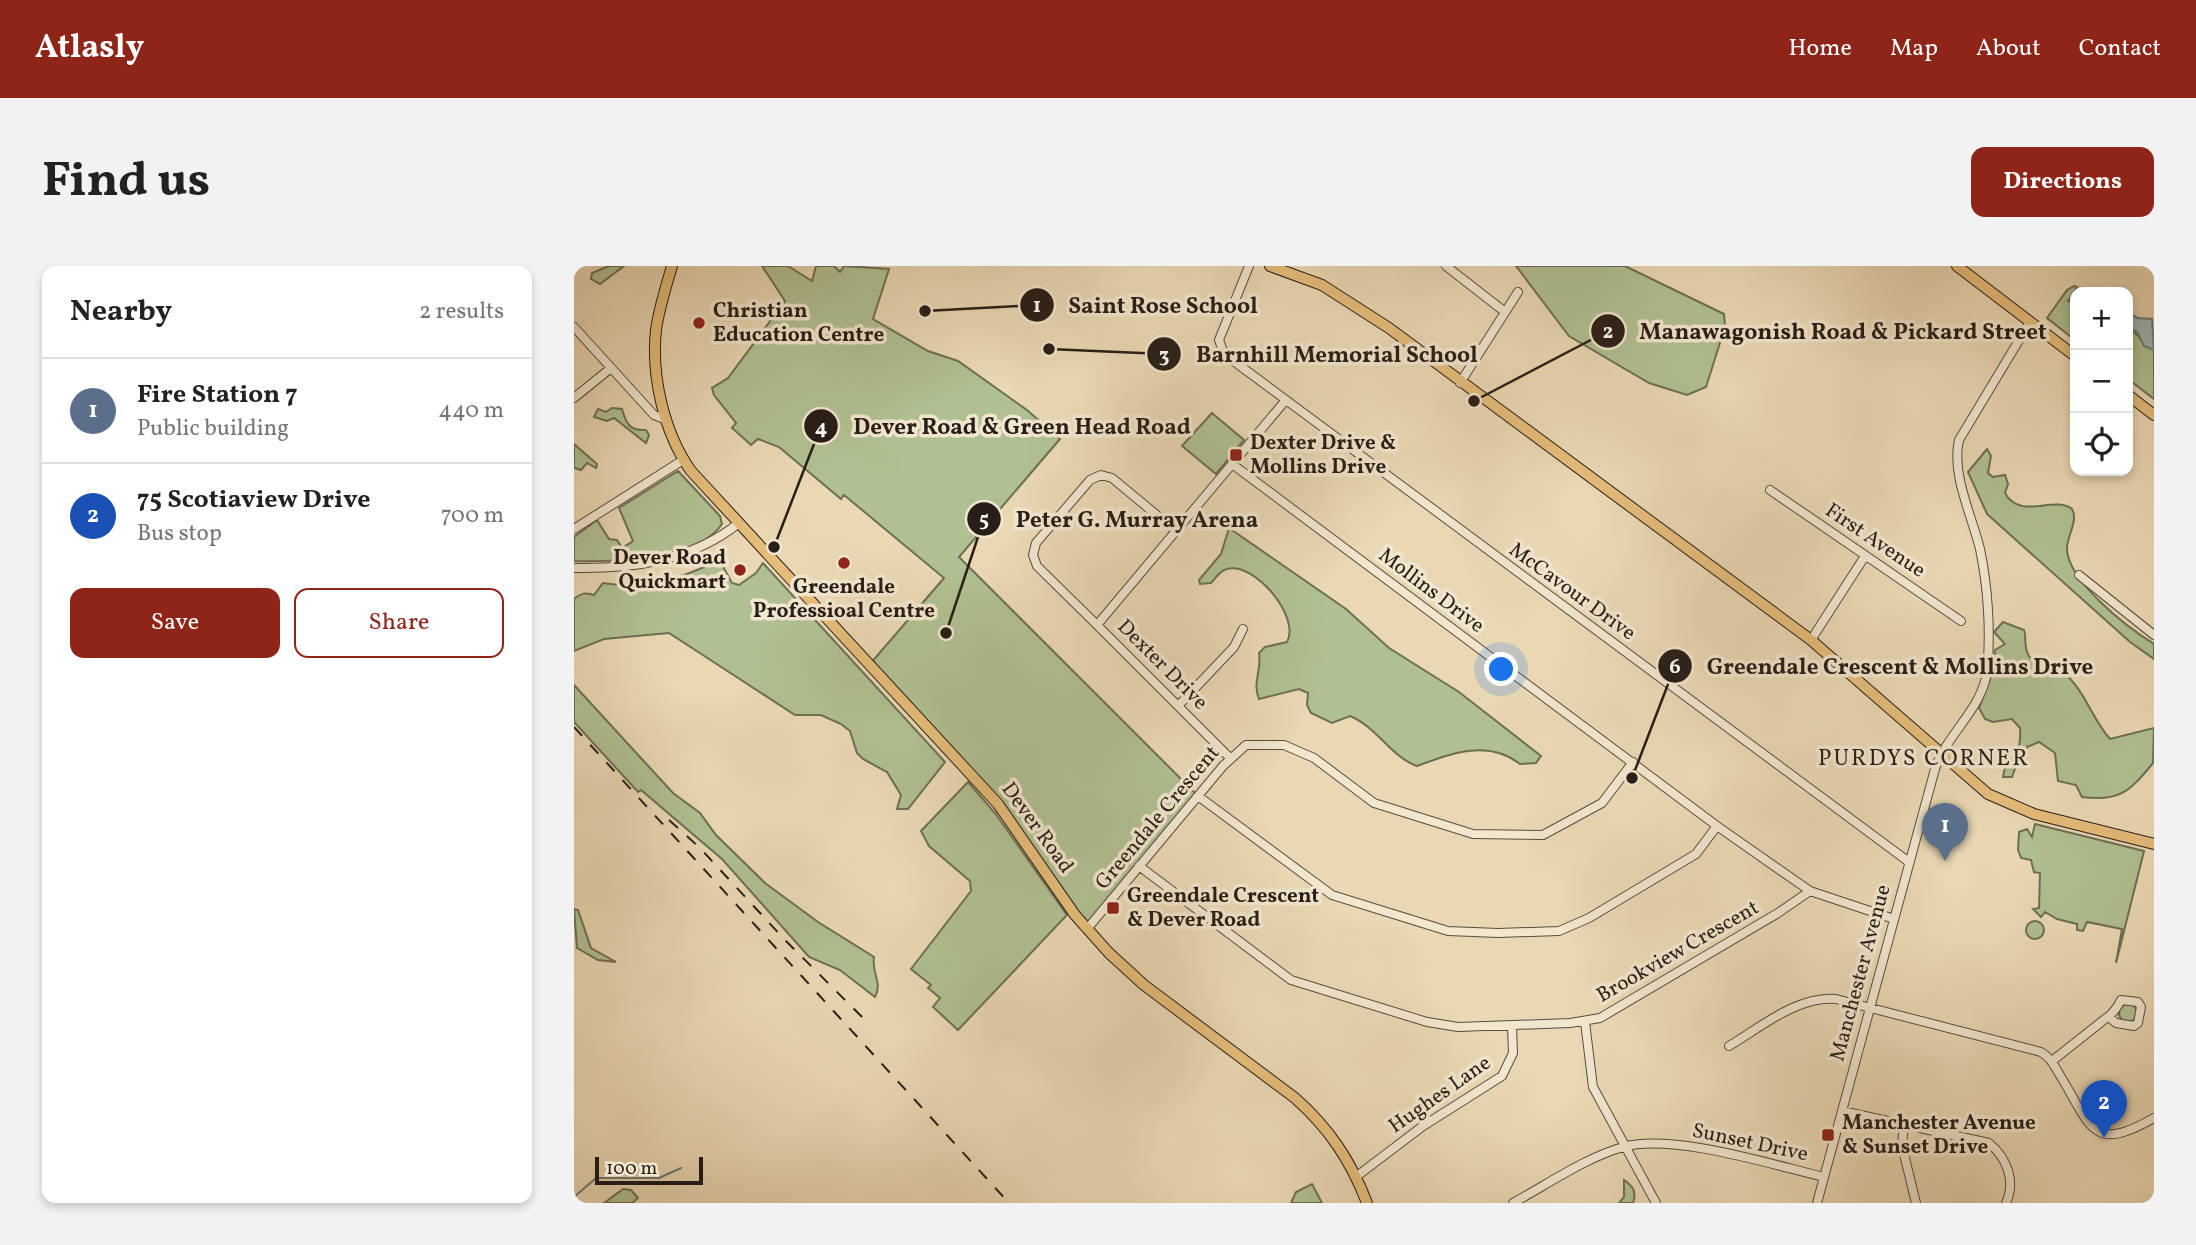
<!DOCTYPE html>
<html lang="en">
<head>
<meta charset="utf-8">
<style>
  body { margin:0; font-family:Vollkorn,serif; background:#f2f2f2; color:#222 }
  .controls { position:absolute; right:21px; top:21px; display:grid; overflow:hidden; border-radius:14px; box-shadow:0 4px 10px #0003 }
  .controls button { width:63px; height:63px; display:grid; place-items:center; padding:0; border:0; border-bottom:2px solid #e0e0e0; background:#fff; color:#222; font:35px sans-serif }
  .scale { position:absolute; left:21px; bottom:18px; width:108px; box-sizing:border-box; padding-left:7px; border:4px solid #281e17; border-top:0; font-size:19px; line-height:24px; white-space:nowrap; color:#281e17; -webkit-text-stroke:5px #f1e6ce; paint-order:stroke }
  .you { position:absolute; left:928px; top:404px; width:24px; height:24px; margin:-18px; border:5px solid #fff; border-radius:50%; background:#1a73e8; box-shadow:0 0 0 10px #1a73e833 }
  .badge { display:grid; place-items:center; width:46px; height:46px; border-radius:50%; background:#8f2418; color:#fff; font-size:23px; font-weight:700 }
  .pin { position:absolute; translate:-50% -58px; filter:drop-shadow(0 2px 4px #0008) }
  .pin::after { content:''; position:absolute; top:37px; width:24px; height:21px; background:inherit; clip-path:polygon(0 0,100% 0,50% 100%) }
  .list { margin:0; padding:0; list-style:none }
  h2 { display:flex; justify-content:space-between; align-items:center; height:91px; margin:0; padding:0 28px; font-size:30px }
  h2 small { font-size:23px; font-weight:400; color:#767676 }
  .list li { display:grid; grid-template-columns:46px 1fr auto; gap:21px; align-items:center; box-sizing:border-box; height:105px; padding:0 28px; border-top:2px solid #e0e0e0 }
  .list b { display:block; font-size:26px; white-space:nowrap }
  .list p { margin:0; font-size:23px; white-space:nowrap; color:#767676 }
  .list em { font-size:23px; font-style:normal; color:#767676 }
  .actions { display:flex; gap:14px; padding:21px 28px }
  .actions a { flex:1; padding:16px 0; border:2px solid #8f2418; border-radius:14px; text-align:center; font-size:24px; color:#8f2418 }
  .actions .main { background:#8f2418; color:#fff }
  .icon { flex:none; width:38px; height:38px; fill:none; stroke:currentColor; stroke-width:2; stroke-linecap:round; stroke-linejoin:round }
  .map { position:relative; flex:none; width:1580px; height:937px; overflow:hidden; border-radius:14px }
  header { display:flex; align-items:center; gap:42px; box-sizing:border-box; height:98px; padding:0 35px; background:#8f2418; color:#fff }
  header strong { font-size:33px }
  nav { display:flex; gap:38px; margin-inline-start:auto; font-size:24px }
  .intro { display:flex; align-items:center; justify-content:space-between; box-sizing:border-box; height:168px; padding:0 42px }
  h1 { margin:0; font-size:49px }
  .button { padding:18px 32px; border-radius:14px; background:#8f2418; color:#fff; font-size:24px; font-weight:700 }
  main { display:flex; gap:42px; padding:0 42px }
  aside { flex:1; background:#fff; border-radius:14px; box-shadow:0 4px 10px #0003 }
  .map>svg:first-child { display:block }
</style>
</head>
<body>
<header>
<strong>Atlasly</strong>
<nav><a>Home</a><a>Map</a><a>About</a><a>Contact</a></nav>
</header>
<div class="intro"><h1>Find us</h1><a class="button">Directions</a></div>
<main>
<aside>
<h2>Nearby<small>2 results</small></h2>
<ul class="list">
<li><span class="badge" style="background:#5c6f8a">1</span><div><b>Fire Station 7</b><p>Public building</p></div><em>440 m</em></li>
<li><span class="badge" style="background:#1a4fb4">2</span><div><b>75 Scotiaview Drive</b><p>Bus stop</p></div><em>700 m</em></li>
</ul>
<div class="actions"><a class="main">Save</a><a>Share</a></div>
</aside>
<div class="map">
<svg width="1580" height="937" viewBox="0 0 1580 937">
  <rect width="100%" height="100%" fill="#ead8b4"/>
  <filter id="stains"><feTurbulence type="fractalNoise" baseFrequency=".00286" numOctaves="4"/><feColorMatrix values="0 0 0 0 .2 0 0 0 0 .09 0 0 0 0 .02 0 0 0 .5 -.17"/></filter>
  <radialGradient id="worn" r=".72"><stop offset=".6" stop-color="#630" stop-opacity="0"/><stop offset="1" stop-color="#630" stop-opacity=".3"/></radialGradient>
  <path fill="#b0c092" stroke="#6c6f54" stroke-width="2" d="M35 0H50L26 18 17 13 18 7Z
    M188 0H214L238 15 242 0H260L266 6 270 0 315 3 299 53 354 85 384 95 453 144 486 173 385 291 624 530 513 663 451 575 296 398 370 312 270 229 267 233 205 181 184 173 177 179 158 162 162 157 140 129 138 122 154 112 211 35Z
    M942 0H1051L1150 48 1151 61 1132 121 1113 129 1075 117 995 70Z
    M1500 20 1503 21 1494 35 1501 38V74L1473 52 1493 24Z
    M1554 61 1580 84V133L1554 113Z
    M38 142 48 143C52 158 56 165 72 164L75 169 72 177 40 152 33 155 20 151 24 143 32 146Z
    M638 147 670 174 642 208 608 180Z
    M0 178 23 198 22 202 13 197 7 204 0 202Z
    M1413 183 1417 190 1414 207 1419 211 1431 209 1434 218 1431 227C1446 255 1481 229 1498 243 1505 255 1492 271 1493 284 1495 316 1554 362 1580 378V393L1556 376 1413 248 1394 206Z
    M104 205 146 250 148 258C125 294 38 296 0 295V271L23 254 35 273 43 274 48 282 59 275 45 242Z
    M655 262 772 343 815 382 885 426 967 490 962 497 946 498C915 473 878 487 843 500 817 491 803 461 776 450L758 457 737 447 733 439 734 427 725 423 685 433C678 418 688 403 685 387L691 381 713 376C727 351 680 295 653 303 645 305 643 311 637 317L626 318 625 314 647 288Z
    M146 295 158 317 165 319 182 307 189 297 371 496 334 543H323L327 529 313 506 289 493 283 487 276 465 267 458 247 449H221L95 367 30 373 0 385V333C7 327 12 326 20 329L29 317 52 320 110 309Z
    M1429 356 1450 364C1453 373 1449 381 1455 390 1464 402 1479 398 1489 406 1511 424 1518 453 1536 473L1580 462 1579 497C1556 525 1546 536 1508 531L1502 519 1484 515 1481 487 1465 476 1453 481 1452 493 1442 500 1438 511H1429L1432 497C1445 490 1447 477 1446 462L1438 453 1419 456 1411 453 1405 442 1418 408 1421 384 1431 378 1420 366Z
    M0 419 99 527 126 547 142 569 191 617 244 656 300 691C297 707 309 717 301 731L266 704 235 691 148 593 67 524 64 526 0 456Z
    M394 516 421 547 493 649 384 764 359 741 366 732 354 722 357 719 337 703 397 625 396 615 355 580 347 565Z
    M1461 558 1570 585 1542 697 1548 663 1513 656 1509 665 1503 664V658L1483 653 1471 646 1467 651 1459 643 1465 642 1466 607 1460 606 1457 594 1447 592 1444 584 1445 566 1453 563 1458 571Z
    M0 643 4 644 17 682 42 696 24 694 3 682Z
    M1452 664a9 9 0 1 1 18 0a9 9 0 1 1-18 0Z
    M1545 747a9 9 0 1 1 18 0a9 9 0 1 1-18 0Z
    M1050 914C1059 920 1063 926 1059 937H1045L1050 931Z
    M738 918 748 937H717L722 926Z
    M49 923 57 924 64 932 58 937H30Z"/>
  <path fill="#9ab8b5" stroke="#6c7a76" stroke-width="2" d="M1554 47 1564 52 1578 53 1580 84 1570 80 1563 66 1554 61Z"/>
  <g fill="none" stroke-linecap="round" stroke-linejoin="round">
    <path stroke="#6c7a76" stroke-width="2" d="M0 931 22 912H85L107 902"/>
    <defs>
      <path id="minor" d="M675 0 645 74 650 88 1335 596
        M872 0 931 46
        M0 61 80 149 93 154
        M886 117 944 26
        M0 132 37 102
        M658 198 1143 560 1236 625 1320 653
        M1196 224 1387 355
        M0 263 109 194
        M0 302C60 303 117 295 165 257
        M1505 309 1580 369
        M523 359 463 300 459 289 462 277 516 214 527 209 538 212 602 265
        M1237 374 1291 290
        M604 440 660 381 669 363
        M656 492 523 359 711 135
        M624 530 758 629 874 665 924 667 985 665 1015 652 1122 588 1143 560
        M565 600 717 714 853 756 884 761 996 757 1026 752 1204 647 1236 625
        M513 663 649 500 672 479H710L740 492 800 537 899 568 969 569 1028 537 1059 496
        M1011 756 1019 821 1082 937
        M1155 780C1187 761 1223 730 1262 733L1467 786C1477 792 1481 801 1487 811 1518 862 1518 887 1580 852
        M1478 795 1531 753C1539 748 1543 742 1547 734L1564 736 1567 741 1564 757 1560 760 1542 757 1535 751
        M1268 845 1415 877C1433 892 1442 915 1432 937
        M1330 857 1328 880 1342 937
        M783 910 849 860 928 810 939 787 938 760
        M939 937C974 918 1011 892 1049 881 1099 867 1199 899 1250 911
        M1243 937 1361 503C1372 469 1409 442 1413 405 1417 367 1414 321 1406 283 1398 250 1377 208 1385 174L1456 56"/>
      <path id="major" d="M98 0C92 21 85 42 82 64 77 110 90 167 117 205L424 538 501 649 535 687 570 719 721 832C755 862 777 895 793 937
        M696 0 748 19 815 62 1237 374 1414 528 1460 548 1580 578
        M1383 0 1501 90
        M1554 129 1580 149"/>
    </defs>
    <use href="#minor" stroke="#584c3e" stroke-width="10"/>
    <use href="#major" stroke="#281e17" stroke-width="12"/>
    <use href="#minor" stroke="#f1e6ce" stroke-width="8"/>
    <use href="#major" stroke="#e5bc7a" stroke-width="10"/>
    <path stroke="#281e17" stroke-width="2" stroke-dasharray="12 12" stroke-linecap="butt" d="M0 461 435 937
      M95 554 126 582 211 674 296 759"/>
  </g>
  <g fill="#8f2418" stroke="#f1e6ce" stroke-width="2.5">
    <circle cx="125" cy="57" r="7"/>
    <rect x="655" y="182" width="14" height="14" rx="3.5"/>
    <circle cx="270" cy="297" r="7"/>
    <circle cx="166" cy="304" r="7"/>
    <rect x="532" y="635" width="14" height="14" rx="3.5"/>
    <rect x="1247" y="862" width="14" height="14" rx="3.5"/>
  </g>
  <g text-anchor="middle" dominant-baseline="central" stroke-width="7" stroke-linejoin="round" paint-order="stroke">
    <g font-size="21" font-weight="bold" fill="#281e17" stroke="#f1e6ce" text-anchor="start">
      <text x="139" y="45">Christian<tspan x="139" dy="24">Education Centre</tspan></text>
      <text x="676" y="177">Dexter Drive &amp;<tspan x="676" dy="24">Mollins Drive</tspan></text>
      <text x="152" y="292" text-anchor="end">Dever Road<tspan x="152" dy="24">Quickmart</tspan></text>
      <text x="270" y="321" text-anchor="middle">Greendale<tspan x="270" dy="24">Professioal Centre</tspan></text>
      <text x="553" y="630">Greendale Crescent<tspan x="553" dy="24">&amp; Dever Road</tspan></text>
      <text x="1268" y="857">Manchester Avenue<tspan x="1268" dy="24">&amp; Sunset Drive</tspan></text>
    </g>
    <g font-size="21" fill="#281e17" stroke="#f1e6ce">
      <text transform="translate(1301 275) rotate(34)">First Avenue</text>
      <text transform="translate(857 325) rotate(37)">Mollins Drive</text>
      <text transform="translate(998 326) rotate(36)">McCavour Drive</text>
      <text transform="translate(588 399) rotate(45)">Dexter Drive</text>
      <text transform="translate(584 552) rotate(-50)">Greendale Crescent</text>
      <text transform="translate(463 562) rotate(54)">Dever Road</text>
      <text transform="translate(1104 686) rotate(-30)">Brookview Crescent</text>
      <text transform="translate(1287 707) rotate(-75)">Manchester Avenue</text>
      <text transform="translate(866 829) rotate(-35)">Hughes Lane</text>
      <text transform="translate(1176 877) rotate(12)">Sunset Drive</text>
    </g>
    <g font-size="23" letter-spacing="2" fill="#281e17" stroke="#f1e6ce">
      <text x="1350" y="493">PURDYS CORNER</text>
    </g>
  </g>
  <path fill="none" stroke="#281e17" stroke-width="2.5" d="M351 45L463 39M900 135L1034 65M475 83L590 88M200 281L247 160M372 367L410 253M1058 512L1101 400"/>
  <g fill="#281e17" stroke="#f1e6ce" stroke-width="2.5">
    <circle cx="351" cy="45" r="7"/>
    <circle cx="900" cy="135" r="7"/>
    <circle cx="475" cy="83" r="7"/>
    <circle cx="200" cy="281" r="7"/>
    <circle cx="372" cy="367" r="7"/>
    <circle cx="1058" cy="512" r="7"/>
    <circle cx="463" cy="39" r="18"/>
    <circle cx="1034" cy="65" r="18"/>
    <circle cx="590" cy="88" r="18"/>
    <circle cx="247" cy="160" r="18"/>
    <circle cx="410" cy="253" r="18"/>
    <circle cx="1101" cy="400" r="18"/>
  </g>
  <g font-size="21" text-anchor="middle" font-weight="bold" fill="#fff">
    <text x="463" y="46">1</text>
    <text x="1034" y="72">2</text>
    <text x="590" y="96">3</text>
    <text x="247" y="168">4</text>
    <text x="410" y="260">5</text>
    <text x="1101" y="407">6</text>
  </g>
  <g font-size="23" text-anchor="middle" font-weight="bold" fill="#281e17" stroke="#f1e6ce" stroke-width="7" stroke-linejoin="round" paint-order="stroke">
    <text x="589" y="47">Saint Rose School</text>
    <text x="1269" y="73">Manawagonish Road &amp; Pickard Street</text>
    <text x="763" y="96">Barnhill Memorial School</text>
    <text x="448" y="168">Dever Road &amp; Green Head Road</text>
    <text x="563" y="261">Peter G. Murray Arena</text>
    <text x="1326" y="408">Greendale Crescent &amp; Mollins Drive</text>
  </g>
  <rect width="100%" height="100%" filter="url(#stains)"/>
  <rect width="100%" height="100%" fill="url(#worn)"/>
</svg>
<div class="controls">
<button>+</button>
<button>−</button>
<button><svg class="icon" aria-label="locate" viewBox="0 0 24 24"><circle cx="12" cy="12" r="6"/><path d="M12 2v4M12 18v4M2 12h4M18 12h4"/></svg></button>
</div>
<div class="scale">100 m</div>
<div class="you"></div>
<div class="pin badge" style="left:1371px;top:595px;background:#5c6f8a">1</div>
<div class="pin badge" style="left:1530px;top:872px;background:#1a4fb4">2</div>
</div>
</main>
</body>
</html>
